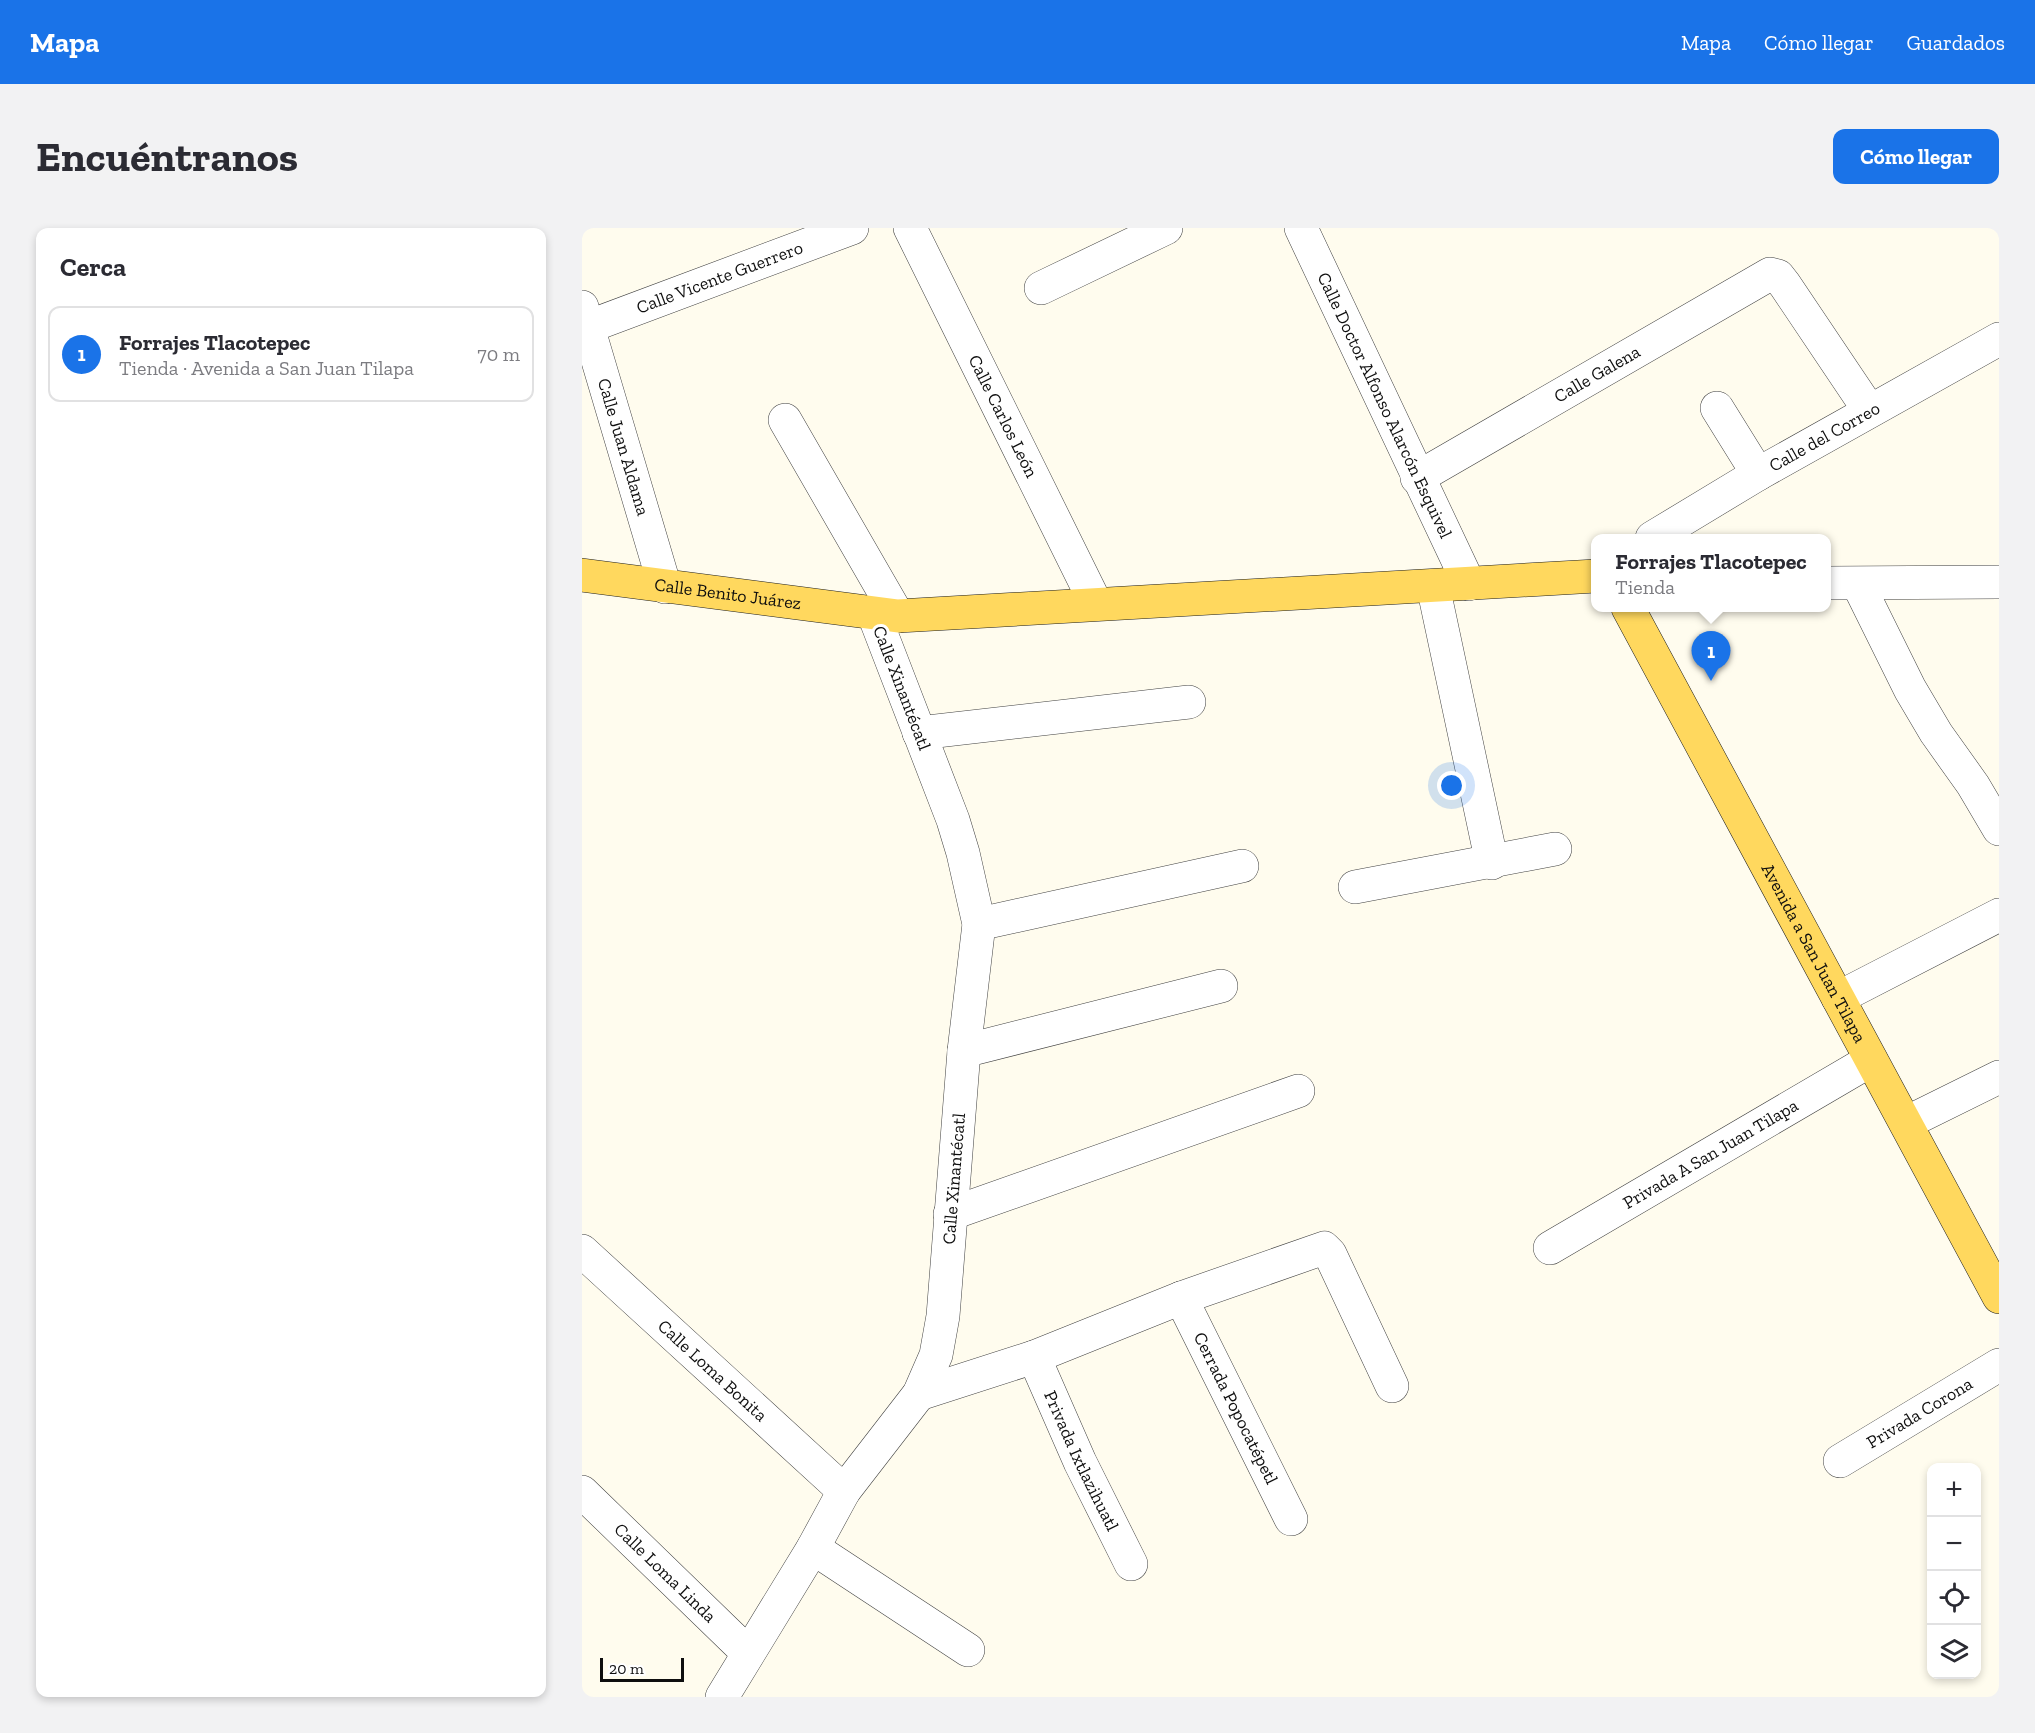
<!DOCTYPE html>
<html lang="es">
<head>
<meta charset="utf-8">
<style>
  body { margin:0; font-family:"Zilla Slab",serif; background:#f2f2f3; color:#2b2b33 }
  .controls { position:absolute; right:18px; bottom:18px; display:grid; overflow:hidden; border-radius:12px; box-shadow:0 3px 9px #0003 }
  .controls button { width:54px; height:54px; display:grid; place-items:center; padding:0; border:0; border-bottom:2px solid #e1e1e2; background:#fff; color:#2b2b33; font:30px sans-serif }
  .scale { position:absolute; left:18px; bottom:15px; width:84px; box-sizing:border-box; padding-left:6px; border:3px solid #0e0e0e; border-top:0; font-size:16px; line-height:21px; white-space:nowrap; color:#0e0e0e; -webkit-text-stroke:4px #fff; paint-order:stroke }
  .you { position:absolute; left:870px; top:558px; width:21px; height:21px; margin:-15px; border:4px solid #fff; border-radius:50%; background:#1a73e8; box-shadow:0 0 0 9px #1a73e833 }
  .badge { display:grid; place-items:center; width:39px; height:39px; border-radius:50%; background:#1a73e8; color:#fff; font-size:20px; font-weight:700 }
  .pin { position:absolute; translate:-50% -50px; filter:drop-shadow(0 2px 3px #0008) }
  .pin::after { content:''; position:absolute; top:32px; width:21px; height:18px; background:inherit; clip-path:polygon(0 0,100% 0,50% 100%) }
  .popup { position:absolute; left:1009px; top:306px; width:240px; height:78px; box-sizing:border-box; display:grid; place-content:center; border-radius:12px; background:#fff; filter:drop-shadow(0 2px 4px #0005); font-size:20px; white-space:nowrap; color:#7c7c81 }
  .popup b { font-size:22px; color:#2b2b33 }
  .popup::after { content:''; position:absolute; left:50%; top:100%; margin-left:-12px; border:12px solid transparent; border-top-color:#fff }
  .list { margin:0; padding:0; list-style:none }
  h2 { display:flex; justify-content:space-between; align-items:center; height:78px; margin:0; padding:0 24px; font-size:26px }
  h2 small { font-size:20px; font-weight:400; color:#7c7c81 }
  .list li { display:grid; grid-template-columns:39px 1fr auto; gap:18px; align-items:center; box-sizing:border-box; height:96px; margin:0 12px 12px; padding:0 12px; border:2px solid #e1e1e2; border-radius:12px }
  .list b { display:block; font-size:22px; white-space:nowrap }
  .list p { margin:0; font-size:20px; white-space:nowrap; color:#7c7c81 }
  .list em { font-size:20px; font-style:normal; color:#7c7c81 }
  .icon { flex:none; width:33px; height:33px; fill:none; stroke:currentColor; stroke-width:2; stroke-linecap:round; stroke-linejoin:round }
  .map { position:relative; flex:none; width:1417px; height:1469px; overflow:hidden; border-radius:12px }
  header { display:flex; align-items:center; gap:36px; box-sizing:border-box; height:84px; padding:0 30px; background:#1a73e8; color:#fff }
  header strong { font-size:28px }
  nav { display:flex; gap:33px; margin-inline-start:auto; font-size:21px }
  .intro { display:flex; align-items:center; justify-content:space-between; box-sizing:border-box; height:144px; padding:0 36px }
  h1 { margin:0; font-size:42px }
  .button { padding:15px 27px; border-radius:12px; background:#1a73e8; color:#fff; font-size:21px; font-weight:700 }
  main { display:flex; gap:36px; padding:0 36px }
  aside { flex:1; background:#fff; border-radius:12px; box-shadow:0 3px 9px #0003 }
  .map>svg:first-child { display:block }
</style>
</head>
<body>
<header>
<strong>Mapa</strong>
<nav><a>Mapa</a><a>Cómo llegar</a><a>Guardados</a></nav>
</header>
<div class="intro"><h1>Encuéntranos</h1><a class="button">Cómo llegar</a></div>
<main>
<aside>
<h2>Cerca<small></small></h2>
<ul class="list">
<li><span class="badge">1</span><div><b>Forrajes Tlacotepec</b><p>Tienda · Avenida a San Juan Tilapa</p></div><em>70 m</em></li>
</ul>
</aside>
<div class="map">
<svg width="1417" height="1469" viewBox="0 0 1417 1469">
  <rect width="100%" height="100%" fill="#fffcee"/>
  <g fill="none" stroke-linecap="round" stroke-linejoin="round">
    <defs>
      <g id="minor">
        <path id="s1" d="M328 0 514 376"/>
        <path id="s2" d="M719 0 887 356"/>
        <path d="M459 60 584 0"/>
        <path id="s3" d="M0 79 83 359"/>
        <path id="s4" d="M0 101 270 0"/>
        <path d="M1135 180 1176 246"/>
        <path d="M203 192 316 388"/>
        <path id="s5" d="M835 250 1188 46 1196 48 1203 57 1287 182"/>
        <path id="s6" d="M1070 310 1176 246 1417 111"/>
        <path d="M1244 355 1417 354"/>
        <path d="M1276 356 1328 461 1354 505 1391 557 1417 601"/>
        <path d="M851 358 910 635"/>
        <path d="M337 505 607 474"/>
        <path d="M773 659 973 621"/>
        <path d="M397 696 660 638"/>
        <path d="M1256 770 1417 687"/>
        <path d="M382 823 639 758"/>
        <path d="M1324 895 1417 849"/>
        <path d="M368 986 716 863"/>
        <path id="s7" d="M968 1020 1289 832"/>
        <path id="s8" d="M0 1023 262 1263"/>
        <path id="s9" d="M599 1070 709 1291"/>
        <path id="s10" d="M452 1129 498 1234 549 1336"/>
        <path d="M337 1166 452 1129 599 1070 742 1020 748 1026 810 1158"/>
        <path id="s11" d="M1258 1233 1417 1137"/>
        <path id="s12" d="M0 1264 166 1425"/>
        <path d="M231 1320 386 1422"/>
        <path id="s13" d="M140 1469 231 1320 262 1263 337 1166 354 1127 361 1088 382 823 397 696 381 625 371 592 292 387"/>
      </g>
      <g id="major">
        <path id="s14" d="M0 347 316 388 1014 348"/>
        <path id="s15" d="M1046 380 1417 1069"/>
      </g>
    </defs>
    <use href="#minor" stroke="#414141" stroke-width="34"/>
    <use href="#major" stroke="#1f1f1f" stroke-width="34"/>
    <use href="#minor" stroke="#fff" stroke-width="33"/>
    <use href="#major" stroke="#ffd85e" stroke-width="33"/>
  </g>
  <g text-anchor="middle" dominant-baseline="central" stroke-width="6" stroke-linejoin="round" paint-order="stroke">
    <g font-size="18" fill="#0e0e0e" stroke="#fff">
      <text stroke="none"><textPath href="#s4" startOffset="147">Calle Vicente Guerrero</textPath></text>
      <text stroke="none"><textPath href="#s5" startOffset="208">Calle Galena</textPath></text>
      <text stroke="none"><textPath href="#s2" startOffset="196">Calle Doctor Alfonso Alarcón Esquivel</textPath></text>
      <text stroke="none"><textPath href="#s1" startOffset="210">Calle Carlos León</textPath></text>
      <text stroke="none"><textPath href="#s6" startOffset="200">Calle del Correo</textPath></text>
      <text stroke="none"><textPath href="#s3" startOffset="146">Calle Juan Aldama</textPath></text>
      <text stroke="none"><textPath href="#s14" startOffset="147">Calle Benito Juárez</textPath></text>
      <text transform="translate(320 460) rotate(69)">Calle Xinantécatl</text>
      <text stroke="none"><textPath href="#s15" startOffset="392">Avenida a San Juan Tilapa</textPath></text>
      <text stroke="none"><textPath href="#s7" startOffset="186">Privada A San Juan Tilapa</textPath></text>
      <text stroke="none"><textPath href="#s13" startOffset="582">Calle Xinantécatl</textPath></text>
      <text stroke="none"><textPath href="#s8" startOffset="177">Calle Loma Bonita</textPath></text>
      <text stroke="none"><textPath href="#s9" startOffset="123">Cerrada Popocatépetl</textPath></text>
      <text stroke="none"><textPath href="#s11" startOffset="93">Privada Corona</textPath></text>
      <text stroke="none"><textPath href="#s10" startOffset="114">Privada Ixtlazihuatl</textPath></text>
      <text stroke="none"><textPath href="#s12" startOffset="116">Calle Loma Linda</textPath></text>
    </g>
  </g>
</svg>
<div class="controls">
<button>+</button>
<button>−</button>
<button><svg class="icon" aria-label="locate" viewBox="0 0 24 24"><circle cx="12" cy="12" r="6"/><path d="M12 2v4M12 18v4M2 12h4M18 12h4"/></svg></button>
<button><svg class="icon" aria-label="layers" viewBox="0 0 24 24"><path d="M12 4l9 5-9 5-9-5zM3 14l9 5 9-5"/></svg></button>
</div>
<div class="scale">20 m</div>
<div class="you"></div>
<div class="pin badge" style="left:1129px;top:453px">1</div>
<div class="popup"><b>Forrajes Tlacotepec</b>Tienda</div>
</div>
</main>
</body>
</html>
